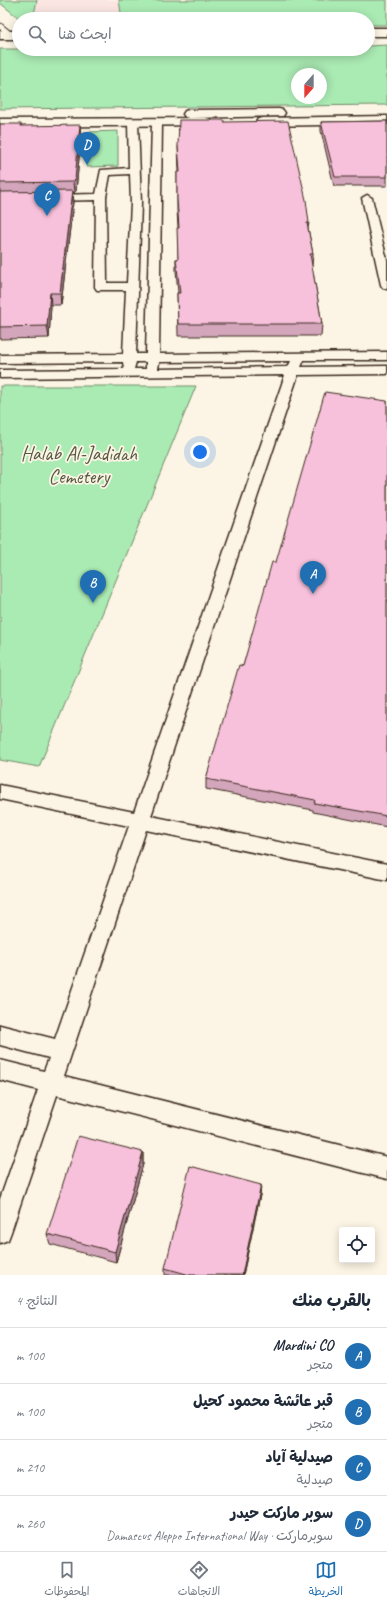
<!DOCTYPE html>
<html lang="ar">
<head>
<meta charset="utf-8">
<style>
  body { margin:0; font-family:Caveat,"Playpen Sans Arabic",sans-serif; background:#f6f6f7; color:#1f2937; direction:rtl }
  .controls { position:absolute; right:12px; bottom:12px; display:grid; overflow:hidden; border-radius:4px; box-shadow:0 2px 10px #0003 }
  .controls button { width:36px; height:36px; display:grid; place-items:center; padding:0; border:0; border-bottom:1px solid #e0e1e3; background:#fff; color:#1f2937; font:20px sans-serif }
  .compass { position:absolute; left:291px; top:68px; width:36px; height:36px; border-radius:50%; background:#fff; box-shadow:0 2px 10px #0003; rotate:201deg }
  .you { position:absolute; left:200px; top:452px; width:14px; height:14px; margin:-10px; border:3px solid #fff; border-radius:50%; background:#1a73e8; box-shadow:0 0 0 6px #1a73e833 }
  .badge { display:grid; place-items:center; width:26px; height:26px; border-radius:50%; background:#1f6fb2; color:#fff; font-size:13px; font-weight:700 }
  .pin { position:absolute; translate:-50% -33px; filter:drop-shadow(0 1px 2px #0008) }
  .pin::after { content:''; position:absolute; top:21px; width:14px; height:12px; background:inherit; clip-path:polygon(0 0,100% 0,50% 100%) }
  .list { margin:0; padding:0; list-style:none }
  h2 { display:flex; justify-content:space-between; align-items:center; height:52px; margin:0; padding:0 16px; font-size:17px }
  h2 small { font-size:13px; font-weight:400; color:#747a83 }
  .list li { display:grid; grid-template-columns:26px 1fr auto; gap:12px; align-items:center; box-sizing:border-box; height:56px; padding:0 16px; border-top:1px solid #e0e1e3 }
  .list b { display:block; font-size:15px; white-space:nowrap }
  .list p { margin:0; font-size:13px; white-space:nowrap; color:#747a83 }
  .list em { font-size:13px; font-style:normal; color:#747a83 }
  .icon { flex:none; width:22px; height:22px; fill:none; stroke:currentColor; stroke-width:2; stroke-linecap:round; stroke-linejoin:round }
  .map { position:relative; flex:none; width:387px; height:1275px; overflow:hidden; direction:ltr }
  .search { position:absolute; background:#fff; box-shadow:0 2px 10px #0003; left:12px; right:12px; top:12px; height:44px; display:flex; align-items:center; gap:10px; box-sizing:border-box; padding:0 14px; border-radius:22px; color:#747a83; font-size:15px }
  .sheet { height:276px; background:#fff }
  nav { display:flex; justify-content:space-around; align-items:center; box-sizing:border-box; height:56px; border-top:1px solid #e0e1e3; background:#fff; font-size:11px; color:#747a83 }
  nav a { display:grid; justify-items:center; gap:2px }
  nav .on { color:#1f6fb2 }
  .map>svg:first-child { display:block }
</style>
</head>
<body>
<div class="map">
<svg width="387" height="1275" viewBox="0 0 387 1275">
  <rect width="100%" height="100%" fill="#fcf5e5"/>
  <filter id="ink" filterUnits="userSpaceOnUse"><feTurbulence type="fractalNoise" baseFrequency=".025" numOctaves="2"/><feDisplacementMap in="SourceGraphic" scale="8" xChannelSelector="R" yChannelSelector="G"/><feConvolveMatrix kernelMatrix="1 2 1 2 8 2 1 2 1" color-interpolation-filters="sRGB"/></filter>
  <g filter="url(#ink)">
    <path fill="#fae5e2" d="M37 0H119L122 19H33Z"/>
    <path fill="#aaeab3" stroke="#728a68" fill-rule="evenodd" d="M0 0H37L33 19H20L0 3Z
      M119 0H387V25H368V19H122Z
      M387 45V105L0 109V49H368V46ZM297 74H321V98H297Z
      M118 131V166L87 167 88 132Z
      M0 386H196L39 767 0 760Z"/>
    <g fill="none" stroke-linecap="round" stroke-linejoin="round">
      <defs>
        <path id="service" d="M0 26 11 35"/>
        <path id="minor" d="M133 120 138 123 141 203 136 354H146L152 123 157 120 162 123 159 354 387 352V360H304L301 367 387 366V374L298 375 151 816 387 864V880L146 830 64 1076 387 1157V1179L57 1095 11 1232 8 1240 0 1243V1199L38 1090 0 1080V1060L44 1071 49 1058 0 1045V1025L55 1039 129 826 0 799V785L134 812 285 375 0 378V370L124 369 123 362 0 363V355L123 354 126 290H97L95 287 96 200 52 201 47 198 52 195 96 194 101 170 129 168 128 123ZM130 174 131 203 127 283H107L106 197 110 175ZM291 361 288 367 158 369 159 362ZM136 362H146V369H134Z
          M367 195 372 198 387 260V289L383 288 381 285 362 198Z"/>
        <path id="tertiary" d="M279 109 283 110 285 113 283 116 189 118 185 117 183 114 185 111 189 110Z
          M387 116V124L262 126 258 125 256 122 258 119 262 118Z
          M206 118 210 119 212 122 210 125 0 127V119Z"/>
        <path id="trunk" d="M368 28H387V36H368Z
          M0 31H19V39H0Z"/>
      </defs>
      <use href="#service" stroke="#3b2a1e" stroke-width="7"/>
      <use href="#minor" stroke="#3b2a1e" stroke-width="3"/>
      <use href="#tertiary" stroke="#3b2a1e" stroke-width="3"/>
      <use href="#trunk" stroke="#3b2a1e" stroke-width="3"/>
      <use href="#service" stroke="#fcf5e5" stroke-width="5"/>
      <use href="#minor" fill="#fcf5e5" fill-rule="evenodd"/>
      <use href="#tertiary" fill="#fcf5e5" fill-rule="evenodd"/>
      <use href="#trunk" fill="#fcf5e5" fill-rule="evenodd"/>
    </g>
    <path fill="#d4a6bc" stroke="#3b2a1e" d="M387 121V186H334L321 131V122Z
      M224 122 309 223 308 228 313 254 312 266 322 324 321 336H178L177 293H178L176 271V259H178V228L177 210V172H179L178 146Z
      M0 124 21 126 81 136 76 191 74 193H72L73 202 61 305H51L49 338 0 339Z
      M387 401V827L313 812V810L206 789V779L243 666 276 562Z
      M143 1152V1164L116 1262 50 1244 47 1234Z
      M261 1185 260 1195 243 1275H165V1268Z"/>
    <path fill="#ad8799" stroke="#3b2a1e" d="M80 125 81 136 76 191 74 193 73 182Z
      M72 191 73 202 61 305 60 293Z
      M50 293 51 305 49 338 47 326Z
      M143 1152V1164L116 1262 115 1252Z
      M261 1185 260 1195 243 1275H242Z"/>
    <path fill="#f7c1db" stroke="#3b2a1e" d="M179 120H224V122L288 121 306 200 309 223H307L313 254H310L322 324H178L177 293H180L176 259H178L177 228H179L177 199V172H180L178 146Z
      M387 121V177H335L321 122Z
      M0 124H21V126L80 125 75 180 73 182 0 183Z
      M72 191 60 293H50L47 326 0 327V192Z
      M325 392 387 401V816L314 803 315 800 206 779 239 665 243 666 272 562H276Z
      M78 1136 143 1152 115 1252 47 1234Z
      M190 1166 261 1185 242 1275H190L165 1268Z"/>
  </g>
  <g text-anchor="middle" dominant-baseline="central" stroke-width="3.5" stroke-linejoin="round" paint-order="stroke">
    <g font-size="20" fill="#575a43" stroke="#fcf5e5">
      <text x="79" y="453">Halab Al-Jadidah<tspan x="79" dy="23">Cemetery</tspan></text>
    </g>
  </g>
</svg>
<div class="controls">
<button><svg class="icon" aria-label="locate" viewBox="0 0 24 24"><circle cx="12" cy="12" r="6"/><path d="M12 2v4M12 18v4M2 12h4M18 12h4"/></svg></button>
</div>
<svg class="compass" viewBox="-18 -18 36 36"><path d="M0-13l5 13h-10z" fill="#e53935"/><path d="M0 13l5-13h-10z" fill="#747a83"/></svg>
<div class="you"></div>
<div class="pin badge" style="left:313px;top:594px">A</div>
<div class="pin badge" style="left:93px;top:603px">B</div>
<div class="pin badge" style="left:47px;top:216px">C</div>
<div class="pin badge" style="left:87px;top:165px">D</div>
<div class="search"><svg class="icon" aria-label="search" viewBox="0 0 24 24"><circle cx="10" cy="10" r="6"/><path d="M15 15l6 6"/></svg>ابحث هنا</div>
</div>
<section class="sheet">
<h2>بالقرب منك<small>النتائج: 4</small></h2>
<ul class="list">
<li><span class="badge">A</span><div><b>Mardini CO</b><p>متجر</p></div><em>100 m</em></li>
<li><span class="badge">B</span><div><b>قبر عائشة محمود كحيل</b><p>متجر</p></div><em>100 m</em></li>
<li><span class="badge">C</span><div><b>صيدلية آياد</b><p>صيدلية</p></div><em>210 m</em></li>
<li><span class="badge">D</span><div><b>سوبر ماركت حيدر</b><p>سوبرماركت · Damascus Aleppo International Way</p></div><em>260 m</em></li>
</ul>
</section>
<nav>
<a class="on"><svg class="icon" aria-label="map" viewBox="0 0 24 24"><path d="M3 6l6-2 6 2 6-2v14l-6 2-6-2-6 2zM9 4v14M15 6v14"/></svg>الخريطة</a>
<a><svg class="icon" aria-label="directions" viewBox="0 0 24 24"><path d="M12 3l9 9-9 9-9-9zM9 14v-3h6M13 9l2 2-2 2"/></svg>الاتجاهات</a>
<a><svg class="icon" aria-label="saved" viewBox="0 0 24 24"><path d="M7 4h10v16l-5-4-5 4z"/></svg>المحفوظات</a>
</nav>
</body>
</html>
